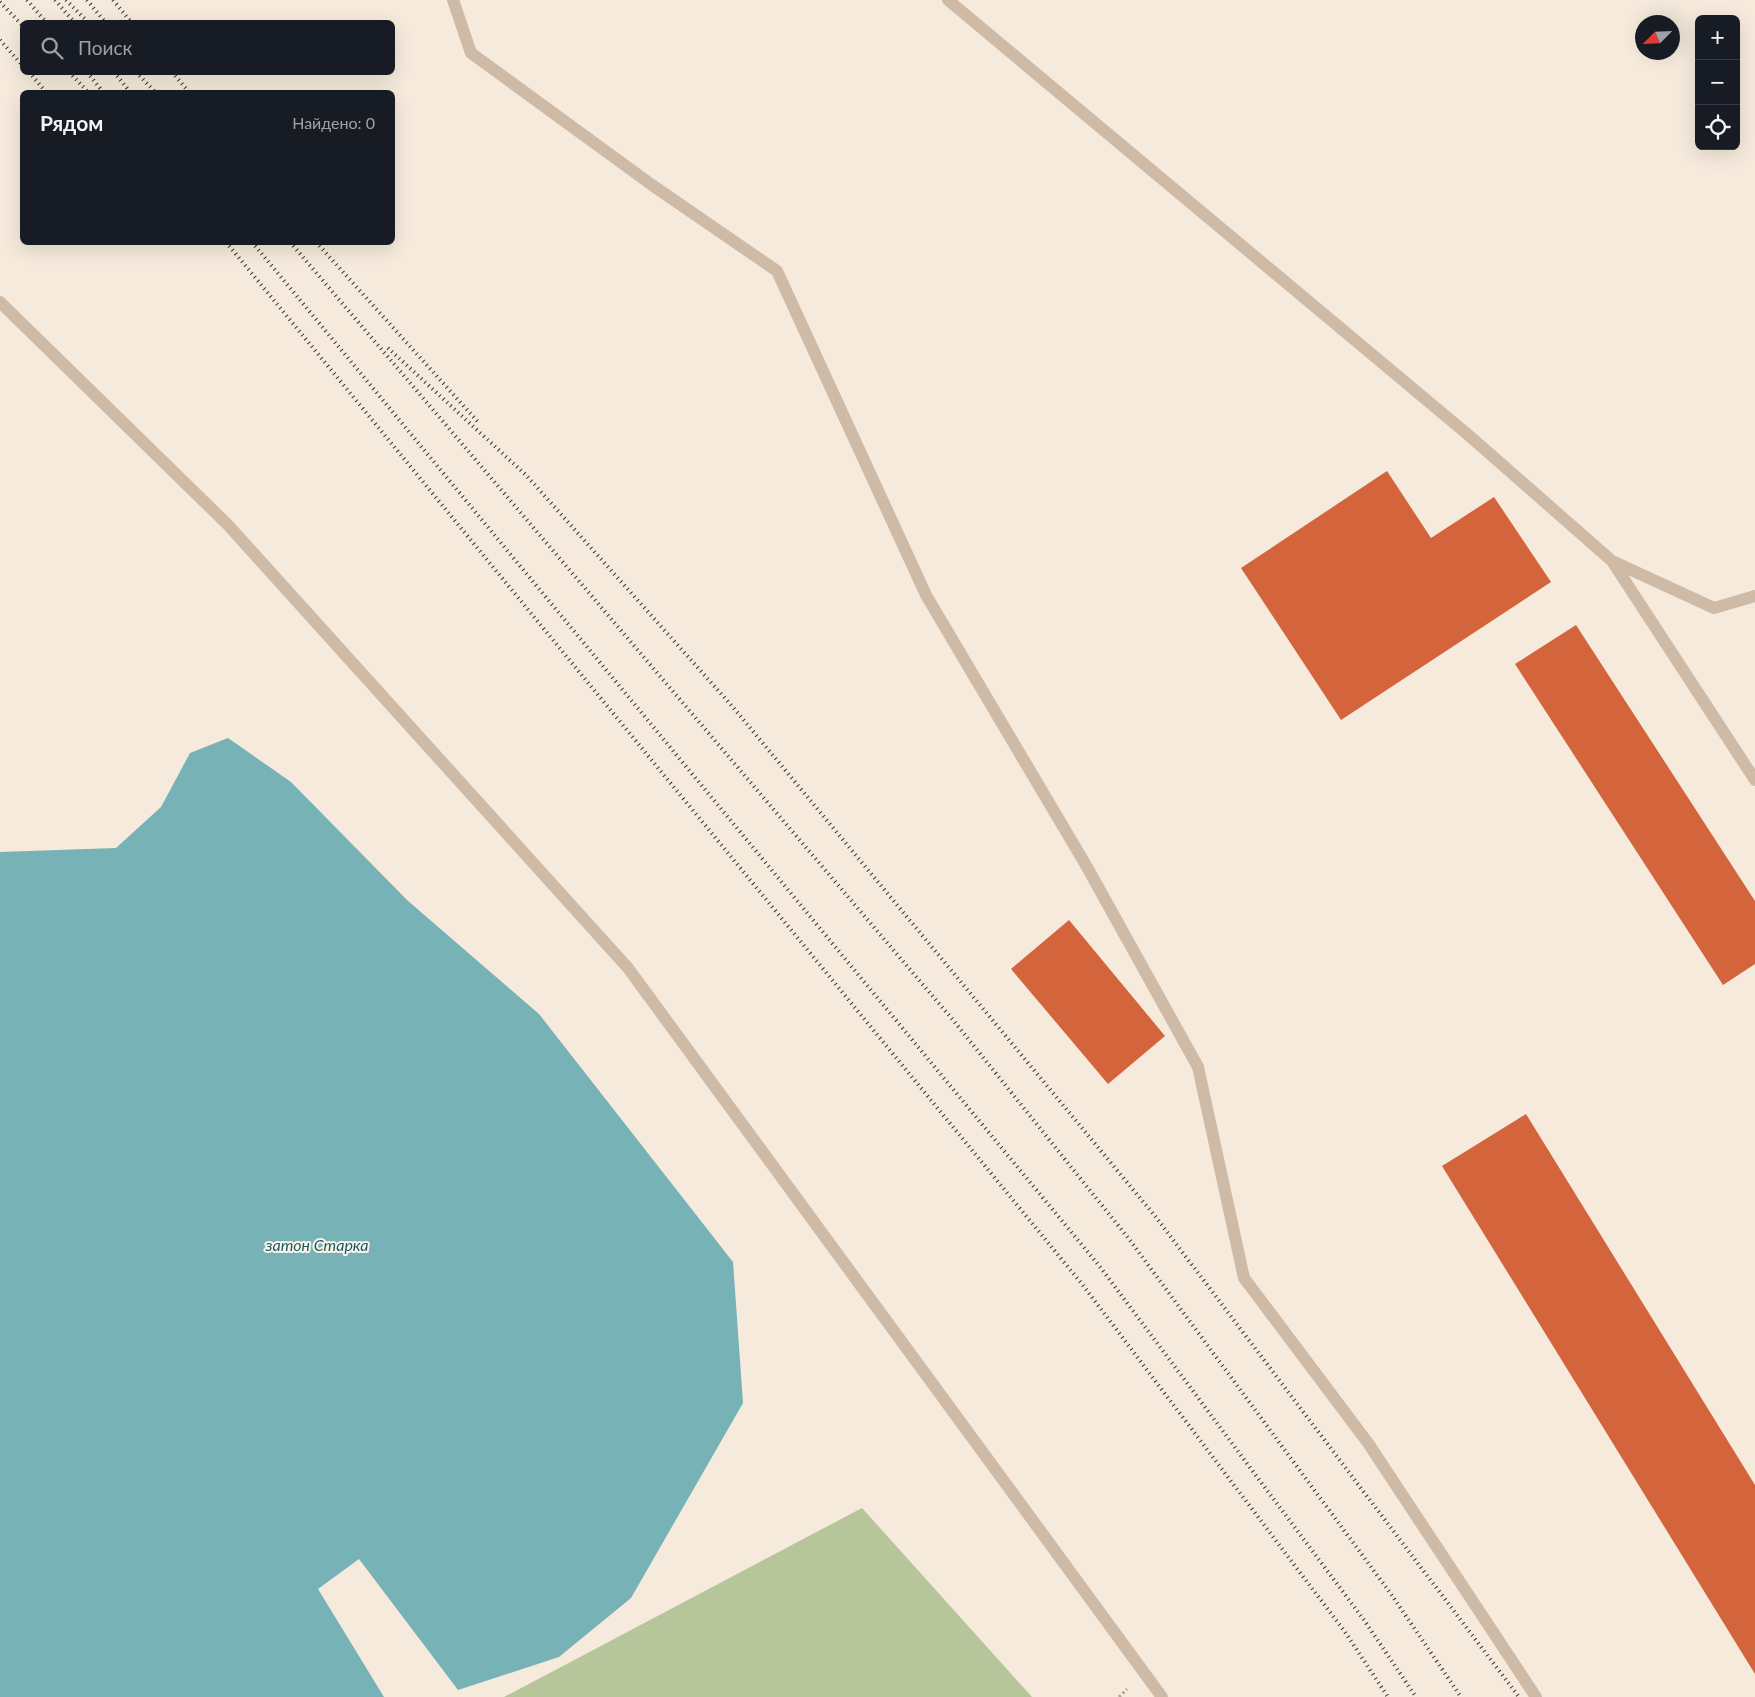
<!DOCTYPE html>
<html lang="ru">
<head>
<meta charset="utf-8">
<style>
  body { margin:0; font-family:Lato,sans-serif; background:#20242c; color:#f1f3f6 }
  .controls { position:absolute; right:15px; top:15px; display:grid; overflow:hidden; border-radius:8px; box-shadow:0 5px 20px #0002 }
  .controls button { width:45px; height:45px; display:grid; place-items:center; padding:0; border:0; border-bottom:1px solid #363941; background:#171b24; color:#f1f3f6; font:25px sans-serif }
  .compass { position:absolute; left:1635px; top:15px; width:45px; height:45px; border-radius:50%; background:#171b24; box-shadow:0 5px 20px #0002; rotate:246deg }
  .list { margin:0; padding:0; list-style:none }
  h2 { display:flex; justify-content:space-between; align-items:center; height:65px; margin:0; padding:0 20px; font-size:21px }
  h2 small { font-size:16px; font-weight:400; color:#9ea1a6 }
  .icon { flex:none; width:28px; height:28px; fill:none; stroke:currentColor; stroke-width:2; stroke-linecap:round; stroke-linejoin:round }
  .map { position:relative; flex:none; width:1755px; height:1697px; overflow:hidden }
  .search { position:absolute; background:#171b24; box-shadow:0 5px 20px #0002; left:20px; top:20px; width:375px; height:55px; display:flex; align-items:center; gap:12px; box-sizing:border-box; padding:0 18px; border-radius:8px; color:#9ea1a6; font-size:19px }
  .panel { position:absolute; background:#171b24; box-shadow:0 5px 20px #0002; left:20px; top:90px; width:375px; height:155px; border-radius:8px }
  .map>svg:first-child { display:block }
</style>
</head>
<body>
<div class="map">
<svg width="1755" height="1697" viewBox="0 0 1755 1697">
  <rect width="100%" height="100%" fill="#f5eadc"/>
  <path fill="#b6c69a" d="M862 1508 1032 1697H504Z"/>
  <path fill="#77b2b6" d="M228 738 291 782 407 900 539 1014 733 1262 743 1403 631 1598 559 1657 458 1690 359 1559 318 1589 384 1697H0V852L116 848 161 807 190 753Z"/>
  <path fill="#d4643b" d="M1387 471 1431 538 1494 497 1551 582 1341 720 1241 568Z
    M1576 625 1755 901V964L1723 985 1515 664Z
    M1069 920 1165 1036 1108 1084 1011 969Z
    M1526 1114 1755 1485V1674L1442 1166Z"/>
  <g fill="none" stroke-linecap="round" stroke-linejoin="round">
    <path stroke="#bba490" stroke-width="3" stroke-dasharray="2.5 2.5" stroke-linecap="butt" d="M1119 1697 1127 1689"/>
    <path stroke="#cfbaa6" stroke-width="12" d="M453 0 471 53 652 185 777 271 926 595 1087 867 1198 1067 1244 1278 1368 1443 1536 1697
      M948 0 1466 433 1612 561 1755 780
      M1612 561 1714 608 1755 596"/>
    <path stroke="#cfbaa6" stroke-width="12" d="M0 302 228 525 628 968 1162 1697"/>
    <path stroke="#3a2e28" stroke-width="4" stroke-dasharray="1 4" stroke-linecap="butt" d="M27 0 46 22
      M55 0 74 22
      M66 0 88 22
      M87 0 105 22
      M113 0 131 22
      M0 2 22 25
      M0 40 22 65
      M29 72 46 92
      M69 72 88 92
      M87 72 103 92
      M114 72 130 92
      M136 72 155 92
      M172 72 189 92
      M226 242 1082 1284 1345 1632 1388 1697
      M252 242 1101 1268 1364 1620 1416 1697
      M290 242 953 1020 1129 1239 1391 1594 1461 1697
      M316 242 479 423
      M388 348 526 475 732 706 1155 1216 1519 1697"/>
  </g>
  <g text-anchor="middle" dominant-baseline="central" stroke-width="4" stroke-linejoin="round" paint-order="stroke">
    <g font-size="16" font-style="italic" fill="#185a61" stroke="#fcf4e9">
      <text x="317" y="1244">затон Старка</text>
    </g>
  </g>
</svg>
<div class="controls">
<button>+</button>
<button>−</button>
<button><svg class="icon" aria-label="locate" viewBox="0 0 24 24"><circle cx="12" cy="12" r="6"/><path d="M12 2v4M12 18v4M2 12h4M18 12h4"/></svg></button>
</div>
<svg class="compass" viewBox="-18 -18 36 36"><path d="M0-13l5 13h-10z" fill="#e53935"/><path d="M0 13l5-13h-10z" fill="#9ea1a6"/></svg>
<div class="search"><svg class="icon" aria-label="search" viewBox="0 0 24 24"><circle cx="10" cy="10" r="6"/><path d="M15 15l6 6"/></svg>Поиск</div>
<section class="panel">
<h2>Рядом<small>Найдено: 0</small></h2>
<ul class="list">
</ul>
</section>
</div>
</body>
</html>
